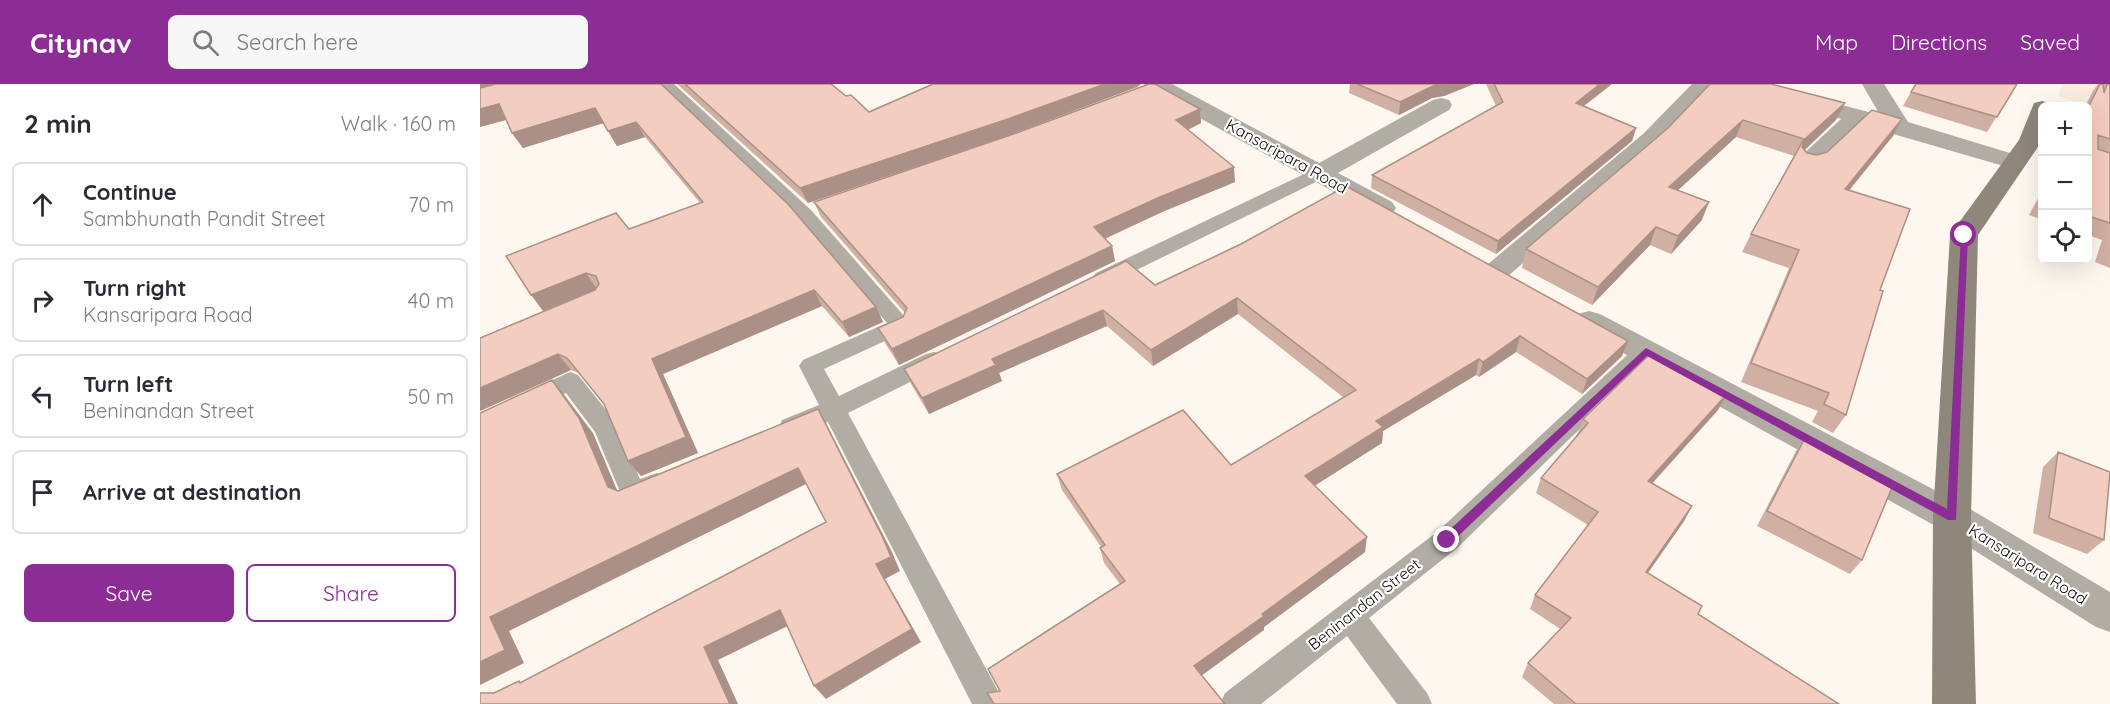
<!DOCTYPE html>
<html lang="en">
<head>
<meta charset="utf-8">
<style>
  body { margin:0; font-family:Quicksand,sans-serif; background:#f7f7f7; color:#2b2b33 }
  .controls { position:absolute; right:18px; top:18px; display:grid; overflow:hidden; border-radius:9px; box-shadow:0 6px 24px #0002 }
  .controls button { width:54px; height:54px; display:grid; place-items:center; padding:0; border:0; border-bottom:2px solid #e1e1e2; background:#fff; color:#2b2b33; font:30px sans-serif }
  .stop { position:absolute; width:18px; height:18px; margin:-14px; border:4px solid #8c2c95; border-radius:50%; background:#fff }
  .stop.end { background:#8c2c95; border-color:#fff; box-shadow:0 2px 6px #0008 }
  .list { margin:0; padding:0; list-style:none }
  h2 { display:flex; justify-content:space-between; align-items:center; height:78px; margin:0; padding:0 24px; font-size:26px }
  h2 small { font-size:20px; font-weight:400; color:#7c7c81 }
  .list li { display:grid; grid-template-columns:39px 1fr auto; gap:18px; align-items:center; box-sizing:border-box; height:84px; margin:0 12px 12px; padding:0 12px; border:2px solid #e1e1e2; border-radius:9px }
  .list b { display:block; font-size:22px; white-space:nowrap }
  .list p { margin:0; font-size:20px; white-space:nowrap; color:#7c7c81 }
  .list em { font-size:20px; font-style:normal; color:#7c7c81 }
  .actions { display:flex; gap:12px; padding:18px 24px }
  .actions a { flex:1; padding:14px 0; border:2px solid #8c2c95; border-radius:9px; text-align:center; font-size:21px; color:#8c2c95 }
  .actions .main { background:#8c2c95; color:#fff }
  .icon { flex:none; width:33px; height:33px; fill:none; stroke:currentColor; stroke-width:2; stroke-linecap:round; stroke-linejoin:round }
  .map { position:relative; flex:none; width:1630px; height:620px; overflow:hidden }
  header { display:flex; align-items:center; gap:36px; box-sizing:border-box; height:84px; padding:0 30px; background:#8c2c95; color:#fff }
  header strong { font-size:28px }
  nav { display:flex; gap:33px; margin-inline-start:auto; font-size:21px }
  .search { width:420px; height:54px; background:#f7f7f7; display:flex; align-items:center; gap:15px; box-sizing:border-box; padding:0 21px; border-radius:9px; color:#7c7c81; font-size:22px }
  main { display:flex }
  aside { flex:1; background:#fff }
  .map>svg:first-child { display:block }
</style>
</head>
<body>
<header>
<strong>Citynav</strong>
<div class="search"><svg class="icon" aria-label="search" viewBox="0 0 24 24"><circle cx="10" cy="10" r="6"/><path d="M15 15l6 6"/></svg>Search here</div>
<nav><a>Map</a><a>Directions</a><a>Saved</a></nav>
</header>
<main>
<aside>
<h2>2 min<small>Walk · 160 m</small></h2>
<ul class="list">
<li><svg class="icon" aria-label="ahead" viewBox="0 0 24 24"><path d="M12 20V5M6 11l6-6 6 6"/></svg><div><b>Continue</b><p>Sambhunath Pandit Street</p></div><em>70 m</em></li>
<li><svg class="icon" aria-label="right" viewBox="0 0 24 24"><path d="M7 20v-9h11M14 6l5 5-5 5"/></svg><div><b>Turn right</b><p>Kansaripara Road</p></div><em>40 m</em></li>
<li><svg class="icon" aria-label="left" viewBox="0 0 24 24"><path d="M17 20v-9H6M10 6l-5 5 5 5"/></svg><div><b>Turn left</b><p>Beninandan Street</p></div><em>50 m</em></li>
<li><svg class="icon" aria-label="arrive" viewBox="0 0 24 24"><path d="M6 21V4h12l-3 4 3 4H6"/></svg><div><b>Arrive at destination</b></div></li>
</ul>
<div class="actions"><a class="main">Save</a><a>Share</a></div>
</aside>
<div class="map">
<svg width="1630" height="620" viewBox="0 0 1630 620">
  <rect width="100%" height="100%" fill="#fef7f0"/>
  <path fill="#fcece0" d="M1582 0H1630V28L1578 12Z"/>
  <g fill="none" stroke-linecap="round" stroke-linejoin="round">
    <path fill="#b1aca4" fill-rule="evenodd" d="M177 0H194L331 126 432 241 429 246 344 285 359 312 446 270 454 268 462 270 466 276 462 282 368 329 525 620H492L348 338 311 352 302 350 299 343 302 336 339 321 319 282 323 276 407 239 317 134Z
      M839 83 846 85 848 89 846 93 630 199 623 201 616 199 612 194 616 189Z
      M1166 259 1174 261 1177 267 1174 273 977 464 889 534 947 609 952 620H917L867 552 781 620H740L745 609 957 448 1158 261Z
      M90 288 98 291 135 337 160 395 177 389 186 392 190 399 186 406 153 420 144 417 115 348 86 309 0 349V329Z"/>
    <path fill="#b1aca4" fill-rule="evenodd" d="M664 0H692L839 79 953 16 961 14 969 16 972 21 969 26 858 89 912 118 916 124 912 130 903 132 894 130 667 5Z
      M1212 0H1235L1181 60 1027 193 1017 196 1007 193 1003 187 1007 181 1163 50Z
      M1245 0H1282L1400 31 1382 0H1404L1428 38 1543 73 1546 78 1543 83 1534 85 1382 41 1337 84 1328 86 1319 84 1316 79 1319 74 1361 35 1248 5Z
      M1109 227 1120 230 1485 422 1630 508V548L1616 543 1459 444 1098 244 1094 237 1098 230Z"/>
    <path fill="#8f877b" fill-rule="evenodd" d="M1562 17 1570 19 1573 22H1562V57L1498 151 1491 433 1496 620H1452L1453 433 1470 151 1539 56 1554 19Z"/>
  </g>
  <path fill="#d1b0a4" d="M181 0 396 223 403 238 369 253 342 222 183 290 218 369 161 392 148 377 124 320 99 289 91 286 0 327 103 211 63 227 149 145 220 119 165 53 137 62 123 39 43 64 32 49 26 36 0 43V4Z
    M197 0H351L366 12 389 28 453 0H661L657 3 529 51 328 119Z
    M870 0H994L964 12 952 14 919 31 869 9Z
    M1006 0H1132L1104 22 1156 44 1152 57 1016 170 891 104 892 91 1016 22Z
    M1230 0 1356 36 1325 66 1327 69 1337 71 1413 52 1369 107 1400 206 1366 331 1353 349 1332 338 1338 327 1261 298 1309 184 1262 168 1271 150 1314 72 1256 53 1198 106 1222 136 1191 170 1170 161 1112 221 1042 184 1046 165 1188 44Z
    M1537 0 1507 48 1423 22 1431 8Z
    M1618 0H1630V184L1615 178 1622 156 1608 151V22H1605L1613 7Z
    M720 25 721 39 708 46 755 98 682 128 625 155 632 162 635 177 419 281 405 259 398 244 423 233 425 229 341 133 334 118Z
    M1563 105V136L1549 131Z
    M761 160 1142 272 1102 310 1036 268 999 293 996 291 903 347 902 359 834 401 885 468 784 543V546L520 607 640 500 624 479 620 464 621 463 582 406 577 390 751 381 864 314 758 230 673 282 627 242 519 289 522 297 449 330 431 300 424 285 675 201Z
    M1238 326 1172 399 1212 422 1204 437 1168 489 1218 530 1359 620H1074L1042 593 1048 579 1080 545 1050 525 1055 511 1108 441 1056 409 1061 394 1097 351 1103 335Z
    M1326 352 1352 372 1382 476 1370 490 1277 442 1316 367Z
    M1578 368 1624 456 1607 470 1553 449 1563 383Z"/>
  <path fill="#aa9086" d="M0 0H14L0 4Z
    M625 0H661L657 3 529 51 328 119 320 104Z
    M966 0H994L964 12 952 14 919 31 920 18 953 2Z
    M1120 0H1132L1092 31 1096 19Z
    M1365 19 1356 36 1317 73 1325 55Z
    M19 20 29 35 0 43V25Z
    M115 24 124 39 43 64 32 49Z
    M720 25 721 39 697 51 696 36Z
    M1422 35 1413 52 1355 123 1365 105Z
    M1263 36 1256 53 1183 120 1189 103Z
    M156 38 165 53 137 62 128 47Z
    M1156 44 1152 57 1016 170 1018 157Z
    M754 83 755 98 682 128 617 158 614 143 680 113Z
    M1229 118 1222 136 1191 170 1198 152Z
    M1176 143 1170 161 1112 221 1118 203Z
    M632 162 635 177 419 281 412 265Z
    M106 189 117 205 63 227 51 211Z
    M334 206 342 222 183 290 218 369 161 392 148 377 172 275Z
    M757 214 758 230 673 282 671 266Z
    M396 223 403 238 369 253 362 238Z
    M623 226 627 242 519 289 522 297 449 330 442 314 512 275Z
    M1040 252 1036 268 999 293 1003 278Z
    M1148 257 1142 272 1102 310 1107 295Z
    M78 270 91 286 0 327V304Z
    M999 275 996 291 903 347 902 359 825 408V392L896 337Z
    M72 296 85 312 113 349 142 418 128 403Z
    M1247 310 1238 326 1161 412 1168 397Z
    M338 325 347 341 412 468 420 487 405 495 441 558 346 615 334 602 396 480Z
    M318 384 328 399 29 547 44 579 0 601V578L10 533Z
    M1212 422 1204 437 1158 503 1166 488Z
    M887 453 885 468 784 543V546L717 595 714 582 782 530Z
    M300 526 312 540 238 576 258 620H250L224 563Z"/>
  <path fill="#f3cdbf" stroke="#aa9086" stroke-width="1.5" d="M16 0H181L308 120 396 223 362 238 334 206 172 275 206 353 148 377 124 320 87 274 78 270 0 304V254L115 206 119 200 116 192 106 189 51 211 26 172 136 129 149 145 223 118 156 38 128 47 115 24 32 49 19 20 0 25V4Z
    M205 0H351L366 12 371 11 389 28 453 0H625L525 36 320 104Z
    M669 0H675L720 25 696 36 754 83 680 113 614 143 632 162 412 265 398 244 423 233 427 224 334 118 539 48Z
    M877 0H966L953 2 920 18Z
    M1014 0H1120L1096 19 1156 44 1018 157 892 91 1023 18Z
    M1230 0H1291L1365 19 1325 55 1322 63 1327 69 1337 71 1347 68 1392 26 1422 35 1365 105 1430 125 1400 206 1403 207 1366 331 1344 320 1349 309 1271 279 1319 166 1271 150 1324 55 1263 36 1189 103 1229 118 1198 152 1176 143 1118 203 1046 165 1188 44Z
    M1436 0H1537L1517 33 1431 8Z
    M1620 0H1623L1624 9 1627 0H1630V55L1618 51V65L1630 69V139L1608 132V24Z
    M866 102 1148 257 1107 295 1040 252 1003 278 999 275 896 337 903 343 825 392 887 453 782 530 784 532 714 582 745 620H514L507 609 520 607 508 585 645 497 620 464 625 461 577 390 703 326 751 381 876 306 757 214 671 266 623 226 512 275 516 281 442 314 424 285 646 177 675 201 761 160Z
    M1171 269 1247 310 1168 397 1212 422 1166 488 1222 522 1218 530 1359 620H1096L1048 579 1091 534 1055 511 1118 428 1061 394 1108 339 1103 335Z
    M72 296 99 334 128 403 138 407 338 325 403 454 411 473 396 480 432 545 334 602 300 526 224 563 250 620H0V609H14L39 597 40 599 346 438 318 384 10 533 25 566 0 578V329Z
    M1326 352 1354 367 1352 372 1413 401 1382 476 1287 427Z
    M1578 368 1630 388 1624 456 1569 434Z"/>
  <path fill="#8c2c95" d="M1481 149 1488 151 1476 436H1468L1167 272 971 459H963V452L1166 264 1467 425Z"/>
  <g text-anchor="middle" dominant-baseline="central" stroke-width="4.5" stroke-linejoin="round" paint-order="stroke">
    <g font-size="16" fill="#100a06" stroke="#fff">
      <text transform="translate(807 72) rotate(29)">Kansaripara Road</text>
      <text transform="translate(1548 480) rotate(32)">Kansaripara Road</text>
      <text transform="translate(884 520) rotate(-38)">Beninandan Street</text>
    </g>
  </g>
</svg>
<div class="controls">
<button>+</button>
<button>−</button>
<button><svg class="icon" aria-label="locate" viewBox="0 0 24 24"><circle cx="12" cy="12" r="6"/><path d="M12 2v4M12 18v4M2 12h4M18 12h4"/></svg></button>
</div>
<div class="stop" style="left:1484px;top:151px"></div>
<div class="stop end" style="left:967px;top:456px"></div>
</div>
</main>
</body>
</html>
